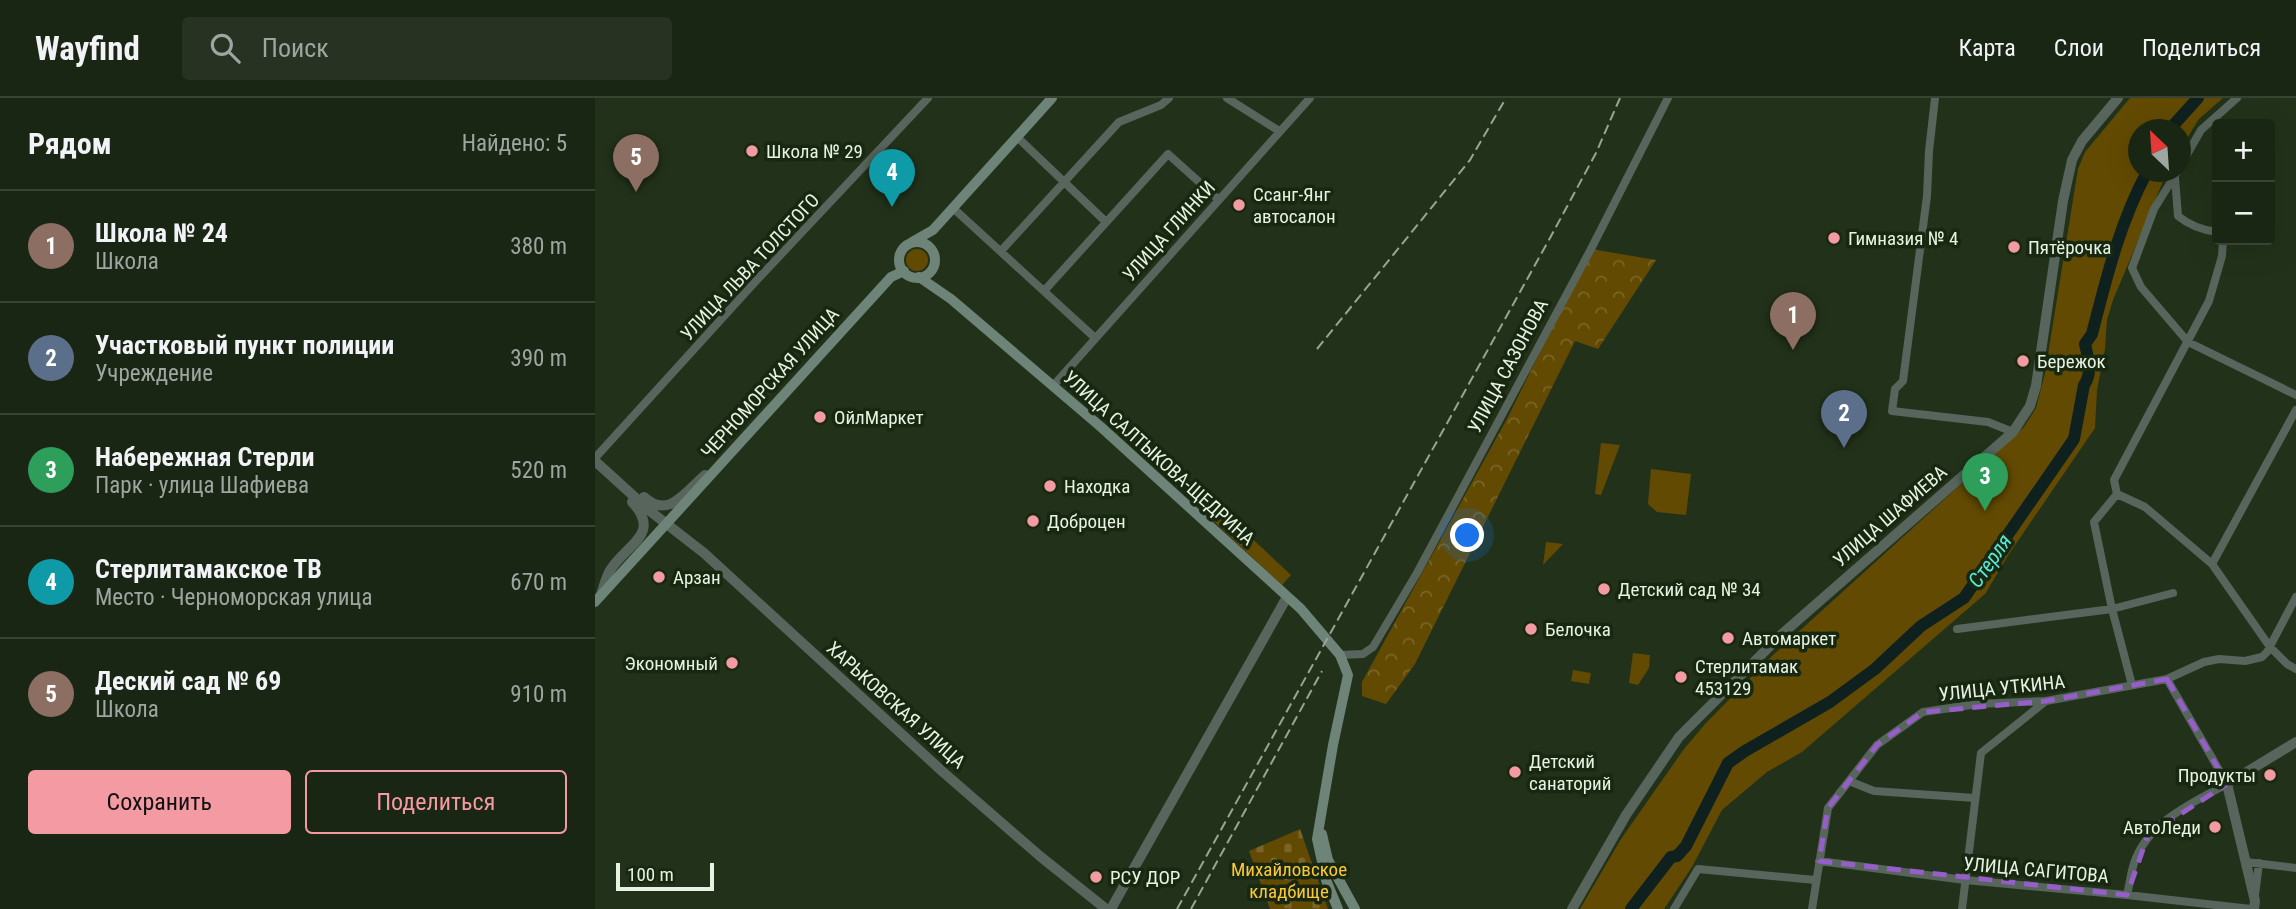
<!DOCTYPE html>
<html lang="ru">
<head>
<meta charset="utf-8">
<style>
  body { margin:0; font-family:"Roboto Condensed",sans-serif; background:#273222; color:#f1f3f6 }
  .controls { position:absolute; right:21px; top:21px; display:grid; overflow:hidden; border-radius:7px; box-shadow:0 7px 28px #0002 }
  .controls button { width:63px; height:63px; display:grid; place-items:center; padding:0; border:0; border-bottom:2px solid #384334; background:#1a2614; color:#f1f3f6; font:35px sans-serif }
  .compass { position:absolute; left:1533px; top:21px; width:63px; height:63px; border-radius:50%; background:#1a2614; box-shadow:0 7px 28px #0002; rotate:335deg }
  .scale { position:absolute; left:21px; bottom:18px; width:98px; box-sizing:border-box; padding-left:7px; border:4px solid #e7f2e3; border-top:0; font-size:19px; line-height:24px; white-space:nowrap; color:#e7f2e3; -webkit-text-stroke:5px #182810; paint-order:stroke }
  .you { position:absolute; left:873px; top:438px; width:24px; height:24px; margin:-18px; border:5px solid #fff; border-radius:50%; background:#1a73e8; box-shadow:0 0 0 10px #1a73e833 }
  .badge { display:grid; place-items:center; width:46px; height:46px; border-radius:50%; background:#f49aa2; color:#fff; font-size:23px; font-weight:700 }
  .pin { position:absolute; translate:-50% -58px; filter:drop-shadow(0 2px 4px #0008) }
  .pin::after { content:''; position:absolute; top:37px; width:24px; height:21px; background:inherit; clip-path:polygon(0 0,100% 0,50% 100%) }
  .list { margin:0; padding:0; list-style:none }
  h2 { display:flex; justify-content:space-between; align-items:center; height:91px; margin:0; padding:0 28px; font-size:30px }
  h2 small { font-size:23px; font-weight:400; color:#9fa5a0 }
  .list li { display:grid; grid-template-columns:46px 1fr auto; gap:21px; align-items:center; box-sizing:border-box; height:112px; padding:0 28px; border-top:2px solid #384334 }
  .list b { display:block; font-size:26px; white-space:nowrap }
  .list p { margin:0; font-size:23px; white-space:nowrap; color:#9fa5a0 }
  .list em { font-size:23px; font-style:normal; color:#9fa5a0 }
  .actions { display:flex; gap:14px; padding:21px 28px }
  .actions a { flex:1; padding:16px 0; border:2px solid #f49aa2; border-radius:7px; text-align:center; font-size:24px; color:#f49aa2 }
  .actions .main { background:#f49aa2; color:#111 }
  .icon { flex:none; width:38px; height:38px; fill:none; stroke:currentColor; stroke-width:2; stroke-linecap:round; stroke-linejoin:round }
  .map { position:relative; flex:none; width:1701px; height:811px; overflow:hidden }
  header { display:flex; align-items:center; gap:42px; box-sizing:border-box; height:98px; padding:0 35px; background:#1a2614; border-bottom:2px solid #384334 }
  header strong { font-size:33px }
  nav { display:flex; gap:38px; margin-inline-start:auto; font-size:24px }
  .search { width:490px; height:63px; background:#273222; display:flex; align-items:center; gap:18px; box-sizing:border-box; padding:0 24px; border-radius:7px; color:#9fa5a0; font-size:26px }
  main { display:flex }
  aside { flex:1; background:#1a2614 }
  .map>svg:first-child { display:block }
</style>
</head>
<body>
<header>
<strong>Wayfind</strong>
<div class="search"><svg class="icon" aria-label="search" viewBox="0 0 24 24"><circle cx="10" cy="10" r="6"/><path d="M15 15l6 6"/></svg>Поиск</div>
<nav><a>Карта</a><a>Слои</a><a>Поделиться</a></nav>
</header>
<main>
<aside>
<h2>Рядом<small>Найдено: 5</small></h2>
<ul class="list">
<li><span class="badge" style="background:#8d6e63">1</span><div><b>Школа № 24</b><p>Школа</p></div><em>380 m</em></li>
<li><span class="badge" style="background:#5c6f8a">2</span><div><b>Участковый пункт полиции</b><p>Учреждение</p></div><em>390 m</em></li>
<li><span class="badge" style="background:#2e9e5b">3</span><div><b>Набережная Стерли</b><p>Парк · улица Шафиева</p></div><em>520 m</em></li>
<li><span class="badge" style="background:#0f9aa8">4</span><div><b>Стерлитамакское ТВ</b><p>Место · Черноморская улица</p></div><em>670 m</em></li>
<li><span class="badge" style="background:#8d6e63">5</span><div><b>Деский сад № 69</b><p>Школа</p></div><em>910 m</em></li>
</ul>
<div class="actions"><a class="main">Сохранить</a><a>Поделиться</a></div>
</aside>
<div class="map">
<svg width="1701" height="811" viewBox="0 0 1701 811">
  <defs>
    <pattern id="forest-crowns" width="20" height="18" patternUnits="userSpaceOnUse" patternTransform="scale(1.75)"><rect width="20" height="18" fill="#624a02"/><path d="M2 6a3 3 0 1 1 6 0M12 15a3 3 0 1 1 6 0" fill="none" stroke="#786527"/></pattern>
    <pattern id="cemetery-stones" width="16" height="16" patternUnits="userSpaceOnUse" patternTransform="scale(1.75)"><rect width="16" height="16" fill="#624a02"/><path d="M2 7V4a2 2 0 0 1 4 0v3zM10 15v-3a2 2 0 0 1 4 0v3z" fill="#786527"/></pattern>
  </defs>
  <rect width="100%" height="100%" fill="#22321a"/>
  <path fill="#624a02" d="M1535 0H1628L1604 21 1586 50V32H1544V74H1572L1518 202 1512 222 1510 251 1502 292 1500 330 1414 456 1390 496 1207 654 1172 674 1127 712 1097 769 1069 811H985L1026 741 1089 651 1111 625 1178 557 1429 329 1441 310 1450 275 1483 71 1490 54Z
    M311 162a11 11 0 1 1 22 0a11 11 0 1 1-22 0Z
    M1006 345 1025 347 1006 397 1000 396Z
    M1056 371 1096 376 1091 417 1062 414 1053 406Z
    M951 444 968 446 948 467Z
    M1038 555 1055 557 1054 570 1043 587 1034 585Z
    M978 572 996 575 994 586 976 583Z"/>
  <path fill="url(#forest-crowns)" d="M996 151 1061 162 1003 251 980 243 820 566 791 606 767 598V584L913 319Z
    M606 393 696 477 687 487 596 402Z"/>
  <path fill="url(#cemetery-stones)" d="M705 731 733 811H675L654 753Z"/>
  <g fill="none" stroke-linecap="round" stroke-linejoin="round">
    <path stroke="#0e211e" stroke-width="12" d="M1574 32 1603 0
      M1036 811 1076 759 1082 758 1091 748 1133 665 1150 653 1235 604 1280 571 1326 528 1369 500 1479 341 1489 287C1498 275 1493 260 1490 246L1497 236C1511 181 1525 124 1552 74"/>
    <path stroke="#57655d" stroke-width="8" d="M632 0 684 33
      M1340 0 1334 53 1332 98 1308 283 1300 291 1297 313 1393 324 1418 334
      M422 39 511 124
      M1586 67 1606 32 1642 0
      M1582 74 1559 111 1537 170 1546 189 1593 244 1701 297
      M1580 80 1583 118C1595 128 1607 132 1622 134
      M358 110 499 239
      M406 153 524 24 566 7 574 0
      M449 193 573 56 623 101
      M458 288 715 0
      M0 360 160 184 333 0
      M1522 396 1519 382 1614 203 1627 158 1628 142
      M1522 396 1550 409 1617 466 1675 549 1692 566 1701 571
      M1522 396 1499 424 1517 511 1537 587
      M1617 466 1701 312
      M1362 531 1517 511 1578 495
      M745 557 768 556 778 549 822 475 996 151 1073 0
      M1254 683 1279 693 1380 700
      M1224 763 1370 782 1532 797 1656 811
      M1651 764 1701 770
      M1532 797C1535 785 1536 771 1541 760 1556 723 1599 704 1632 686L1572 581
      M1660 797 1664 765
      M1079 811 1103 771 1220 782
      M1217 811 1233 710 1282 647 1328 614 1383 606 1451 603 1572 581 1609 564 1624 561 1650 563 1667 559 1672 554 1701 499
      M1367 811 1386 655 1451 603"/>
    <path stroke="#57655d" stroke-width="10" d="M0 363 55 413 109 455 348 674 446 759 511 811
      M49 399C74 422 91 393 110 377
      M6 497C9 488 11 478 16 471 32 446 67 436 37 404
      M516 811 692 499
      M977 811 1031 717 1084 639 1187 536 1418 334 1435 308 1441 288 1468 103 1477 62 1487 43 1523 0
      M1659 811 1660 803 1632 686 1701 644"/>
    <path stroke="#6e8478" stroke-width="10" d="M317 144 338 132 457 0
      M304 162a18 18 0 1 1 36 0a18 18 0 1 1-36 0Z
      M324 179 356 201 506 329 706 511 745 557 753 577 738 647 722 741 731 782 743 811
      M0 504 296 179 309 173
      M727 736 733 762 760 811"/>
    <path stroke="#98a593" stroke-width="2" stroke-dasharray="10 5" stroke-linecap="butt" d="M722 251 875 62 911 0
      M582 811 955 140 1001 55 1025 0
      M596 811 727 573"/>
  </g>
  <path fill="none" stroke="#965ec8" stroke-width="5" stroke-dasharray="14 9" stroke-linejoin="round" d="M1572 581 1632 686 1553 737 1532 797 1224 763 1233 710 1282 647 1328 614 1451 603Z"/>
  <g fill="#f49aa2" stroke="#182810" stroke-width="2.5">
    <circle cx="157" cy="53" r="7"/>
    <circle cx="644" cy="107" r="7"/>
    <circle cx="1239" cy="140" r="7"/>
    <circle cx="1419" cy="149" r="7"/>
    <circle cx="1428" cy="263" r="7"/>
    <circle cx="225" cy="319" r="7"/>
    <circle cx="455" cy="388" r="7"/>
    <circle cx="438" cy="423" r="7"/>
    <circle cx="64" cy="479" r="7"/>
    <circle cx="1009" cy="491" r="7"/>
    <circle cx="936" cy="531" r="7"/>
    <circle cx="1133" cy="540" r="7"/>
    <circle cx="137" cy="565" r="7"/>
    <circle cx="1086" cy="579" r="7"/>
    <circle cx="920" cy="674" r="7"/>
    <circle cx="1675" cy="677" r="7"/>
    <circle cx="1620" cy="729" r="7"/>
    <circle cx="501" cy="779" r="7"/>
  </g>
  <g text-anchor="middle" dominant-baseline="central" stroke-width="7" stroke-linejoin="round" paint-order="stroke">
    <g font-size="19" fill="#e7f2e3" stroke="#182810" text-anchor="start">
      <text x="171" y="53">Школа № 29</text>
      <text x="658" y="96">Ссанг-Янг<tspan x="658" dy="22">автосалон</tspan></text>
      <text x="1253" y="140">Гимназия № 4</text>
      <text x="1433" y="149">Пятёрочка</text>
      <text x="1442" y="263">Бережок</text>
      <text x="239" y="319">ОйлМаркет</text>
      <text x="469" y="388">Находка</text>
      <text x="452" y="423">Доброцен</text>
      <text x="78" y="479">Арзан</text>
      <text x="1023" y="491">Детский сад № 34</text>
      <text x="950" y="531">Белочка</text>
      <text x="1147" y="540">Автомаркет</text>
      <text x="123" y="565" text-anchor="end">Экономный</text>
      <text x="1100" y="568">Стерлитамак<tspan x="1100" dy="22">453129</tspan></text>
      <text x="934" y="663">Детский<tspan x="934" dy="22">санаторий</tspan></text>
      <text x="1661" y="677" text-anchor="end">Продукты</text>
      <text x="1606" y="729" text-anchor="end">АвтоЛеди</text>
      <text x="515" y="779">РСУ ДОР</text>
    </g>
    <g font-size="19" fill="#e7f2e3" stroke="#182810">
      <text transform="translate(574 133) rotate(-48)">УЛИЦА ГЛИНКИ</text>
      <text transform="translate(155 169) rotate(-47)">УЛИЦА ЛЬВА ТОЛСТОГО</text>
      <text transform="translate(913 268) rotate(-62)">УЛИЦА САЗОНОВА</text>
      <text transform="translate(175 285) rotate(-48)">ЧЕРНОМОРСКАЯ УЛИЦА</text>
      <text transform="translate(564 360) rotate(42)">УЛИЦА САЛТЫКОВА-ЩЕДРИНА</text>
      <text transform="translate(1295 418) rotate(-41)">УЛИЦА ШАФИЕВА</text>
      <text transform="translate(1407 590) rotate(-6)">УЛИЦА УТКИНА</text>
      <text transform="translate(301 607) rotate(42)">ХАРЬКОВСКАЯ УЛИЦА</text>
      <text transform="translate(1441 772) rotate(5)">УЛИЦА САГИТОВА</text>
    </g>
    <g font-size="19" fill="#fcc83a" stroke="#182810">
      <text x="694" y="771">Михайловское<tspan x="694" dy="22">кладбище</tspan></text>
    </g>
    <g font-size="21" font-style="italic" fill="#56eada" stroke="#182810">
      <text transform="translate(1395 463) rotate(-55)">Стерля</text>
    </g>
  </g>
</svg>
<div class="controls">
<button>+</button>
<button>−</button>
</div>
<svg class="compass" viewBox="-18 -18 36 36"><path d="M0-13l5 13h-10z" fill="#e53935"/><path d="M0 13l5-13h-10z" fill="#9fa5a0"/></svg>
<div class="scale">100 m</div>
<div class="you"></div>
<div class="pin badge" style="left:1198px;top:252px;background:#8d6e63">1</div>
<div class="pin badge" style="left:1249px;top:350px;background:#5c6f8a">2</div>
<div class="pin badge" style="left:1390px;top:413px;background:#2e9e5b">3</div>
<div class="pin badge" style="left:297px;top:109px;background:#0f9aa8">4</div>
<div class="pin badge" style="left:41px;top:94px;background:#8d6e63">5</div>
</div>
</main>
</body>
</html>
